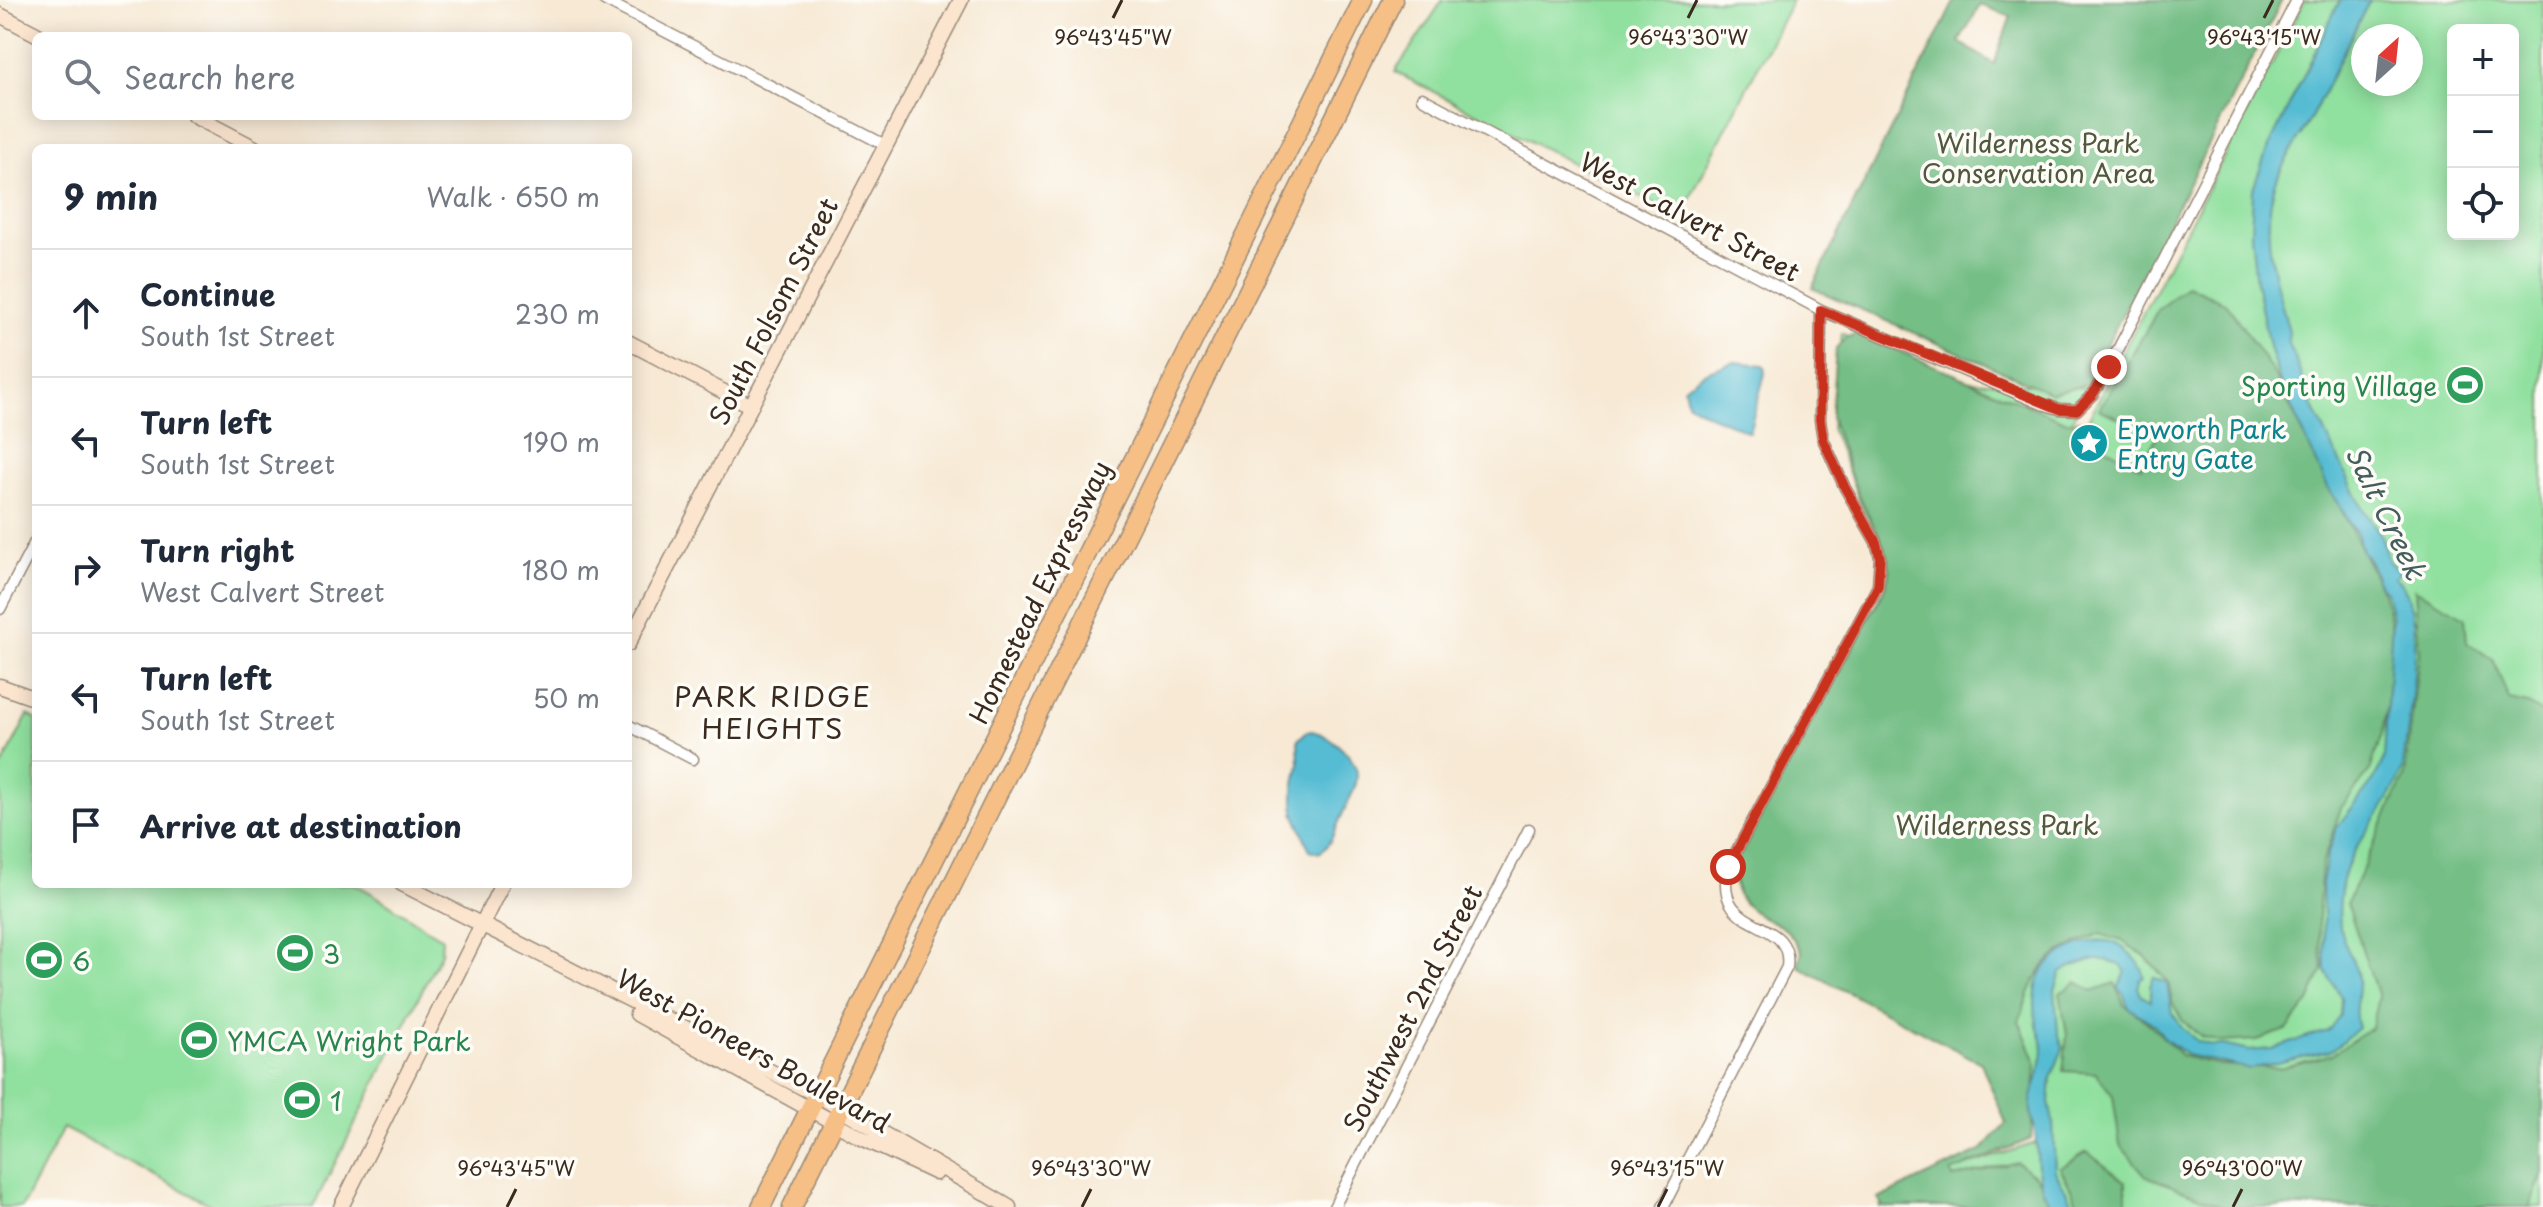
<!DOCTYPE html>
<html lang="en">
<head>
<meta charset="utf-8">
<style>
  body { margin:0; font-family:"Playpen Sans",sans-serif; background:#f2f2f3; color:#1f2937 }
  .controls { position:absolute; right:24px; top:24px; display:grid; overflow:hidden; border-radius:12px; box-shadow:0 4px 20px #0003 }
  .controls button { width:72px; height:72px; display:grid; place-items:center; padding:0; border:0; border-bottom:2px solid #e0e1e3; background:#fff; color:#1f2937; font:40px sans-serif }
  .compass { position:absolute; left:2351px; top:24px; width:72px; height:72px; border-radius:50%; background:#fff; box-shadow:0 4px 20px #0003; rotate:27deg }
  .stop { position:absolute; width:24px; height:24px; margin:-18px; border:6px solid #c8321e; border-radius:50%; background:#fff }
  .stop.end { background:#c8321e; border-color:#fff; box-shadow:0 2px 8px #0008 }
  .list { margin:0; padding:0; list-style:none }
  h2 { display:flex; justify-content:space-between; align-items:center; height:104px; margin:0; padding:0 32px; font-size:34px }
  h2 small { font-size:26px; font-weight:400; color:#747a83 }
  .list li { display:grid; grid-template-columns:52px 1fr auto; gap:24px; align-items:center; box-sizing:border-box; height:128px; padding:0 32px; border-top:2px solid #e0e1e3 }
  .list b { display:block; font-size:30px; white-space:nowrap }
  .list p { margin:0; font-size:26px; white-space:nowrap; color:#747a83 }
  .list em { font-size:26px; font-style:normal; color:#747a83 }
  .icon { flex:none; width:44px; height:44px; fill:none; stroke:currentColor; stroke-width:2; stroke-linecap:round; stroke-linejoin:round }
  .map { position:relative; flex:none; width:2543px; height:1207px; overflow:hidden }
  .search { position:absolute; background:#fff; box-shadow:0 4px 20px #0003; left:32px; top:32px; width:600px; height:88px; display:flex; align-items:center; gap:20px; box-sizing:border-box; padding:0 28px; border-radius:12px; color:#747a83; font-size:30px }
  .panel { position:absolute; background:#fff; box-shadow:0 4px 20px #0003; left:32px; top:144px; width:600px; height:744px; border-radius:12px }
  .map>svg:first-child { display:block }
</style>
</head>
<body>
<div class="map">
<svg width="2543" height="1207" viewBox="0 0 2543 1207">
  <rect width="100%" height="100%" fill="#fdfcf7"/>
  <filter id="ink" filterUnits="userSpaceOnUse"><feTurbulence type="fractalNoise" baseFrequency=".0125" numOctaves="2"/><feDisplacementMap in="SourceGraphic" scale="16" xChannelSelector="R" yChannelSelector="G"/><feConvolveMatrix kernelMatrix="1 2 1 2 8 2 1 2 1" color-interpolation-filters="sRGB"/></filter>
  <filter id="wash" filterUnits="userSpaceOnUse"><feTurbulence type="fractalNoise" baseFrequency=".006" numOctaves="4" result="noise"/><feDisplacementMap in="SourceGraphic" scale="32" xChannelSelector="R" yChannelSelector="G"/><feGaussianBlur stdDeviation="1.8" result="paint"/><feColorMatrix in="noise" values="0 0 0 0 0 0 0 0 0 0 0 0 0 0 0 0 0 1.4 0 .05"/><feComposite in="paint" operator="in"/></filter>
  <g filter="url(#wash)">
    <rect width="100%" height="100%" fill="#f7e9d4"/>
    <path fill="#90e09f" stroke="#66855e" stroke-width="2" fill-rule="evenodd" d="M1443 0H1792L1680 218 1395 72Z
      M2305 0H2543V1207H1879L1938 1175 2039 1142 2031 1084 1803 969 1816 943 1746 905C1732 891 1732 879 1739 861L1898 562 1864 512 1831 428 1842 333 1923 378 2089 388 2064 435 2077 441ZM2453 30H2513V234H2453ZM2363 36H2411V84H2363Z
      M28 715 36 719V884H355C386 900 412 921 442 938L441 953 313 1207H215L63 1128 22 1207H0V770Z"/>
    <path fill="#74be86" stroke="#587452" stroke-width="2" fill-rule="evenodd" d="M1955 0H2282L2087 384 2051 393 1812 288ZM1980 5 2011 16 1994 64 1959 42Z
      M2187 285 2226 303 2273 372 2383 593 2397 649 2382 733 2370 771 2341 808 2322 865 2318 918 2323 969 2309 1002 2287 1030 2257 1040 2221 1042 2202 1037 2182 1020 2172 1002 2168 982 2146 957 2122 941 2100 934C2043 956 2039 964 2019 1021L2036 1062 2031 1139 1951 1172 1953 1178 2017 1162 2036 1177 2057 1207H1883L1878 1199 1981 1151 2006 1123 1981 1063 1798 966 1802 952C1798 945 1793 937 1787 931 1781 925 1772 922 1765 918 1733 902 1732 886 1740 854L1884 590 1890 570 1886 552 1853 482 1831 417 1836 348 1846 338 1856 333 1871 339 2067 422 2079 420 2094 428 2096 442 2141 467 2157 436 2099 409 2159 309Z
      M2415 589 2465 617 2467 643 2493 659 2509 700 2528 704 2543 714V1174L2529 1207H2224L2146 1176 2120 1145 2113 1096 2096 1073 2063 1071 2067 1035 2060 993 2077 982 2092 991 2115 983 2124 1004 2152 1026 2182 1056 2220 1065 2279 1068 2330 1055 2371 1028 2378 997 2347 903 2405 775 2419 654Z
      M2087 1152 2126 1182V1207H2080L2060 1168Z"/>
    <path fill="#55bcd3" stroke="#487378" stroke-width="2" d="M2340 0H2370C2351 36 2333 73 2315 110 2304 132 2289 152 2279 174 2257 224 2275 281 2289 331L2288 340 2312 405 2363 509 2381 535 2389 562 2400 572 2394 578C2434 601 2406 729 2403 770 2378 832 2333 848 2340 927 2342 945 2356 960 2358 979 2359 995 2352 1011 2358 1028L2330 1051 2250 1069 2187 1055 2165 1039 2155 1025 2129 1008 2123 993 2118 989 2125 971 2120 964 2106 960H2091L2070 967 2061 973 2055 990 2058 1032 2063 1048 2051 1078 2049 1102 2053 1122 2055 1171 2075 1207H2053C2034 1184 2039 1160 2035 1132 2034 1122 2029 1112 2031 1102 2034 1085 2043 1066 2043 1048 2043 1041 2039 1032 2037 1025 2034 1009 2034 991 2040 976 2048 957 2086 937 2107 941 2122 943 2143 962 2144 977L2140 980 2138 988 2141 995 2150 1001V986L2154 977 2167 983 2172 1013 2182 1027 2197 1041 2213 1046 2223 1045 2249 1051 2271 1049 2328 1031 2340 1015 2341 997 2325 970 2322 883 2327 856 2336 828 2374 780 2384 758 2392 618 2386 592 2378 582 2370 562 2362 551 2357 534 2328 488 2280 382 2269 347 2256 282 2251 235 2253 189 2266 153Z
      M1734 362 1763 365 1766 370 1749 432 1707 414 1687 402 1684 387 1706 372Z
      M1312 731C1324 734 1331 739 1340 747 1369 772 1355 786 1342 815 1335 828 1332 845 1319 853L1310 850 1307 844 1294 812V788L1299 764 1298 740 1306 732Z"/>
  </g>
  <g filter="url(#ink)">
    <g fill="none" stroke-linecap="round" stroke-linejoin="round">
      <defs>
        <path id="street" d="M604 0 885 145
          M1422 98 1821 310 2042 404 2059 409 2077 410 2093 394 2109 367 2297 0
          M0 609 36 540
          M628 725 693 759
          M1334 1207 1529 829
          M1663 1207 1787 967C1794 913 1712 938 1728 867L1878 586 1880 557 1876 542 1845 488 1823 439 1820 420 1821 310"/>
        <path id="secondary" d="M0 15 40 36
          M194 116 255 148
          M628 342 751 406
          M628 644 961 0
          M0 686 36 699
          M402 884 817 1095 1009 1207
          M637 1014 862 1138 936 1173
          M341 1207 502 884"/>
        <path id="highway" d="M761 1207 1363 0
          M792 1207 1393 0"/>
      </defs>
      <use href="#street" stroke="#998a79" stroke-width="13"/>
      <use href="#secondary" stroke="#998a79" stroke-width="17"/>
      <use href="#highway" stroke="#998a79" stroke-width="21"/>
      <use href="#street" stroke="#fff" stroke-width="10"/>
      <use href="#secondary" stroke="#fbe5cf" stroke-width="14"/>
      <use href="#highway" stroke="#f5bf86" stroke-width="18"/>
    </g>
  </g>
  <g fill="none" stroke-linecap="round" stroke-linejoin="round" filter="url(#ink)">
    <path stroke="#c8321e" stroke-width="10" d="M1728 867 1878 586 1880 557 1876 542 1845 488 1823 439 1820 420 1821 310 2059 409 2077 410 2093 394 2109 367"/>
  </g>
  <path fill="none" stroke="#3b2a1e" stroke-width="3" d="M1113 18 1122 0M1688 18 1697 0M2264 18 2273 0M507 1207 516 1189M1082 1207 1091 1189M1658 1207 1667 1189M2233 1207 2242 1189"/>
  <defs>
    <symbol id="stadium-disc" viewBox="-11 -11 22 22"><circle r="9.5" fill="#2e9e5b" stroke="#fdfcf7"/><path d="M0-5a6.5 5 0 1 0 0 10a6.5 5 0 1 0 0-10ZM-3.5-1.8h7v3.6h-7Z" fill="#fff"/></symbol>
    <symbol id="sight-disc" viewBox="-11 -11 22 22"><circle r="9.5" fill="#0f9aa8" stroke="#fdfcf7"/><path d="M0-6L1.8-2.2L6-1.7L2.9 1.2L3.7 5.4L0 3.3L-3.7 5.4L-2.9 1.2L-6-1.7L-1.8-2.2Z" fill="#fff"/></symbol>
  </defs>
  <g fill-rule="evenodd">
    <use href="#stadium-disc" x="2443" y="363" width="44" height="44"/>
    <use href="#sight-disc" x="2067" y="421" width="44" height="44"/>
    <use href="#stadium-disc" x="273" y="931" width="44" height="44"/>
    <use href="#stadium-disc" x="22" y="938" width="44" height="44"/>
    <use href="#stadium-disc" x="177" y="1018" width="44" height="44"/>
    <use href="#stadium-disc" x="280" y="1078" width="44" height="44"/>
  </g>
  <g text-anchor="middle" dominant-baseline="central" stroke-width="7" stroke-linejoin="round" paint-order="stroke">
    <g font-size="26" fill="#50583e" stroke="#fdfcf7">
      <text x="2038" y="142">Wilderness Park<tspan x="2038" dy="30">Conservation Area</tspan></text>
      <text x="1997" y="824">Wilderness Park</text>
    </g>
    <g font-size="26" fill="#3b2a1e" stroke="#fdfcf7">
      <text transform="translate(1690 216) rotate(28)">West Calvert Street</text>
      <text transform="translate(773 311) rotate(-63)">South Folsom Street</text>
      <text transform="translate(1039 592) rotate(-64)">Homestead Expressway</text>
      <text transform="translate(1412 1008) rotate(-63)">Southwest 2nd Street</text>
      <text transform="translate(754 1050) rotate(29)">West Pioneers Boulevard</text>
    </g>
    <g font-size="26" fill="#27864d" stroke="#fdfcf7" text-anchor="start">
      <text x="2437" y="385" text-anchor="end">Sporting Village</text>
      <text x="323" y="953">3</text>
      <text x="72" y="960">6</text>
      <text x="227" y="1040">YMCA Wright Park</text>
      <text x="330" y="1100">1</text>
    </g>
    <g font-size="26" fill="#0d838f" stroke="#fdfcf7" text-anchor="start">
      <text x="2117" y="428">Epworth Park<tspan x="2117" dy="30">Entry Gate</tspan></text>
    </g>
    <g font-size="28" font-style="italic" fill="#445d5d" stroke="#fdfcf7">
      <text transform="translate(2387 512) rotate(64)">Salt Creek</text>
    </g>
    <g font-size="28" letter-spacing="2" fill="#3b2a1e" stroke="#fdfcf7">
      <text x="773" y="695">PARK RIDGE<tspan x="773" dy="32">HEIGHTS</tspan></text>
    </g>
  </g>
  <g font-size="20" text-anchor="middle" fill="#3b2a1e" stroke="#fdfcf7" stroke-width="7" stroke-linejoin="round" paint-order="stroke">
    <text x="1113" y="45">96°43'45"W</text>
    <text x="1688" y="45">96°43'30"W</text>
    <text x="2264" y="45">96°43'15"W</text>
    <text x="516" y="1176">96°43'45"W</text>
    <text x="1091" y="1176">96°43'30"W</text>
    <text x="1667" y="1176">96°43'15"W</text>
    <text x="2242" y="1176">96°43'00"W</text>
  </g>
</svg>
<div class="controls">
<button>+</button>
<button>−</button>
<button><svg class="icon" aria-label="locate" viewBox="0 0 24 24"><circle cx="12" cy="12" r="6"/><path d="M12 2v4M12 18v4M2 12h4M18 12h4"/></svg></button>
</div>
<svg class="compass" viewBox="-18 -18 36 36"><path d="M0-13l5 13h-10z" fill="#e53935"/><path d="M0 13l5-13h-10z" fill="#747a83"/></svg>
<div class="stop" style="left:1728px;top:867px"></div>
<div class="stop end" style="left:2109px;top:367px"></div>
<div class="search"><svg class="icon" aria-label="search" viewBox="0 0 24 24"><circle cx="10" cy="10" r="6"/><path d="M15 15l6 6"/></svg>Search here</div>
<section class="panel">
<h2>9 min<small>Walk · 650 m</small></h2>
<ul class="list">
<li><svg class="icon" aria-label="ahead" viewBox="0 0 24 24"><path d="M12 20V5M6 11l6-6 6 6"/></svg><div><b>Continue</b><p>South 1st Street</p></div><em>230 m</em></li>
<li><svg class="icon" aria-label="left" viewBox="0 0 24 24"><path d="M17 20v-9H6M10 6l-5 5 5 5"/></svg><div><b>Turn left</b><p>South 1st Street</p></div><em>190 m</em></li>
<li><svg class="icon" aria-label="right" viewBox="0 0 24 24"><path d="M7 20v-9h11M14 6l5 5-5 5"/></svg><div><b>Turn right</b><p>West Calvert Street</p></div><em>180 m</em></li>
<li><svg class="icon" aria-label="left" viewBox="0 0 24 24"><path d="M17 20v-9H6M10 6l-5 5 5 5"/></svg><div><b>Turn left</b><p>South 1st Street</p></div><em>50 m</em></li>
<li><svg class="icon" aria-label="arrive" viewBox="0 0 24 24"><path d="M6 21V4h12l-3 4 3 4H6"/></svg><div><b>Arrive at destination</b></div></li>
</ul>
</section>
</div>
</body>
</html>
